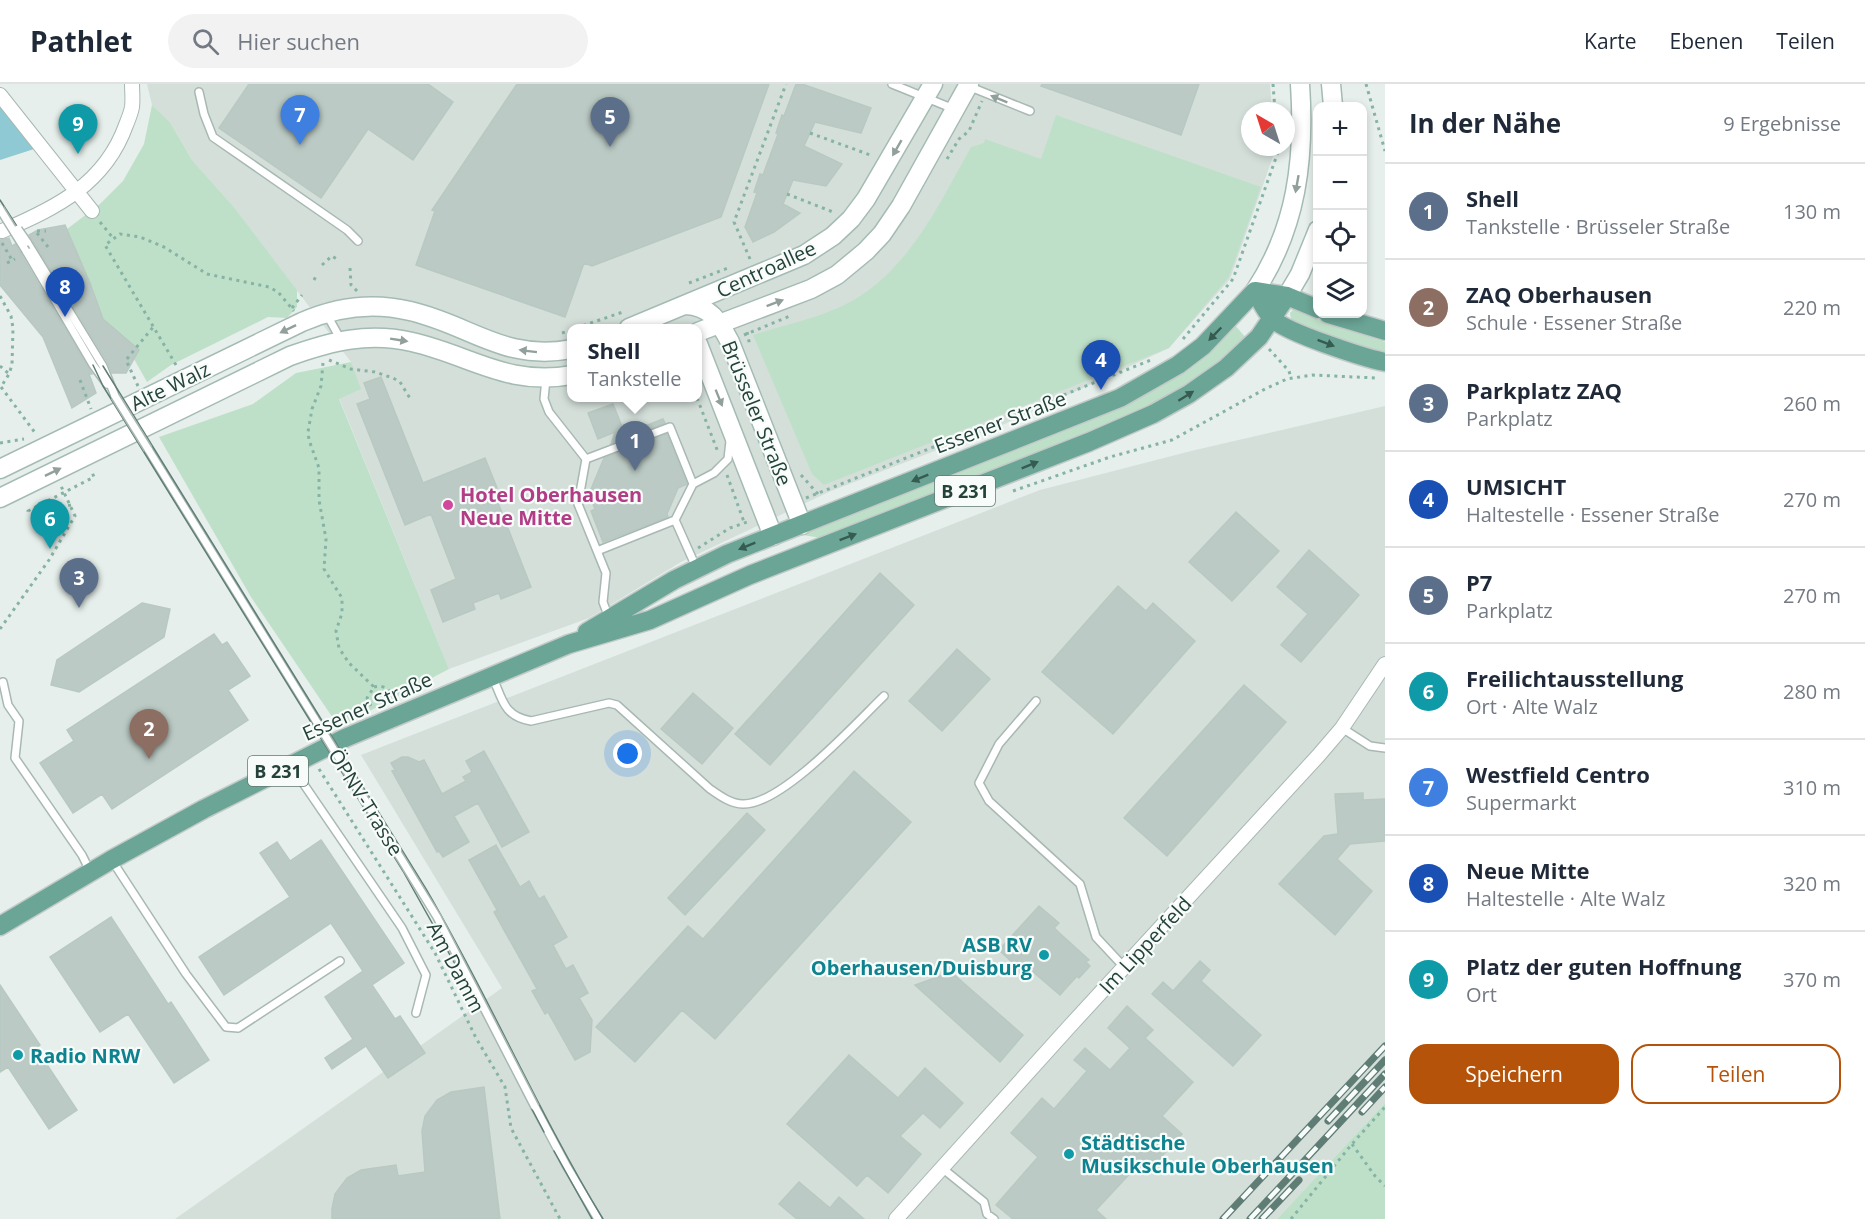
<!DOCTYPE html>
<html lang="de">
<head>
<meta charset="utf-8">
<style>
  body { margin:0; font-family:"Open Sans",sans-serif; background:#f2f2f3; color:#1f2937 }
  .controls { position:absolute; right:18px; top:18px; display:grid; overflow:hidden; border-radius:12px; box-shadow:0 3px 9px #0003 }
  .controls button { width:54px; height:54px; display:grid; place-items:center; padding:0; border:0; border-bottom:2px solid #e0e1e3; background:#fff; color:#1f2937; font:30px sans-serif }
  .compass { position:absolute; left:1241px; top:18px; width:54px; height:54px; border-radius:50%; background:#fff; box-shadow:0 3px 9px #0003; rotate:321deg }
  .you { position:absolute; left:628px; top:670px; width:21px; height:21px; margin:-15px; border:4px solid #fff; border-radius:50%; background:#1a73e8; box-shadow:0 0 0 9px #1a73e833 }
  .badge { display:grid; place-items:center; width:39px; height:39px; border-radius:50%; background:#b45309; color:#fff; font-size:20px; font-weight:700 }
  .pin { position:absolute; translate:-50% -50px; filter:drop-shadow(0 2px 3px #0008) }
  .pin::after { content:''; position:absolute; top:32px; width:21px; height:18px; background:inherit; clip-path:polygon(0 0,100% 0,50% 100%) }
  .popup { position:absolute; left:567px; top:240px; width:135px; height:78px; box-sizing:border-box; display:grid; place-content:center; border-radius:12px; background:#fff; filter:drop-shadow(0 2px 4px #0005); font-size:20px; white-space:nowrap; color:#747a83 }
  .popup b { font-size:22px; color:#1f2937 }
  .popup::after { content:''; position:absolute; left:50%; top:100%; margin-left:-12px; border:12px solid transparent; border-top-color:#fff }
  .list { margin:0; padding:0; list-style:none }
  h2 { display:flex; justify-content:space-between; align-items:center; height:78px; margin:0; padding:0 24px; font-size:26px }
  h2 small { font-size:20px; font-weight:400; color:#747a83 }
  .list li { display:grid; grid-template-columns:39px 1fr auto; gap:18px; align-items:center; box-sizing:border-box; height:96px; padding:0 24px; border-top:2px solid #e0e1e3 }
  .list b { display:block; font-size:22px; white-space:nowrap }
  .list p { margin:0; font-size:20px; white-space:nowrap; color:#747a83 }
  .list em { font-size:20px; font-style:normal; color:#747a83 }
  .actions { display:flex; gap:12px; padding:18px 24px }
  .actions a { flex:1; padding:14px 0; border:2px solid #b45309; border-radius:18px; text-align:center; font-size:21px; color:#b45309 }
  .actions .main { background:#b45309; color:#fff }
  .icon { flex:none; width:33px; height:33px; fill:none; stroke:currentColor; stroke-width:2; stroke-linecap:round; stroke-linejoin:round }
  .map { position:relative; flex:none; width:1385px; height:1135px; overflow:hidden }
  header { display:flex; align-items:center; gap:36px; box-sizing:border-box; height:84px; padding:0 30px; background:#fff; border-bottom:2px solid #e0e1e3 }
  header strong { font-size:28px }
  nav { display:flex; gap:33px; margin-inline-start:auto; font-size:21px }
  .search { width:420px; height:54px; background:#f2f2f3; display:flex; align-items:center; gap:15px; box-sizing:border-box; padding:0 21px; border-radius:33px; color:#747a83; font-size:22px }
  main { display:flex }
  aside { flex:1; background:#fff }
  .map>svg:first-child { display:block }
</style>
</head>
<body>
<header>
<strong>Pathlet</strong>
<div class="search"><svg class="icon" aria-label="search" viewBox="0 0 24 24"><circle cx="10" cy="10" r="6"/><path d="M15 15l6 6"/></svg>Hier suchen</div>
<nav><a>Karte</a><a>Ebenen</a><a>Teilen</a></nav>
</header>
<main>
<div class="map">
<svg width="1385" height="1135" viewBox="0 0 1385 1135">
  <rect width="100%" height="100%" fill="#e6efeb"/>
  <path fill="#d4dfda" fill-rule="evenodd" d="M147 0H1270L1272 27H1250V63H1274L1275 67 1230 195 1169 264 1007 339 831 407 681 478 589 534 449 585 339 314 351 278 234 123 192 76 170 38 152 21ZM572 244H698V314H572Z
    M1385 322V1019L1277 1135H175L502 904 361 671 1040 406 1191 367Z"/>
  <path fill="#bfe0c8" d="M152 21 170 38 192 76 234 123 297 206V223L287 234 268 233 171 281 147 298 134 275 103 235 90 198 67 145 100 120 123 97 144 60Z
    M1056 31 1261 103 1229 193 1169 264 824 401 812 390 753 251C781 242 813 235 840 223 906 193 938 122 971 63L984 59 985 55 1041 75Z
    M1294 225 1328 240 1385 258V269C1352 260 1321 250 1291 235L1290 229Z
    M1234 240 1246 254C1186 317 1100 345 1020 376 954 402 888 428 821 454L803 451V449L1096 332Z
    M351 278 361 305 339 315 449 585 339 643 251 513 159 353 253 320 296 289Z
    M1385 1019V1135H1277Z"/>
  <path fill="#8ec9d4" d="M0 20 34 65 0 76Z"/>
  <path fill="#bbcac4" stroke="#b8c9c2" stroke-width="1.5" d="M249 0H428L453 18 413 76 368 45 321 114 219 44Z
    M517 0H769L721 133 592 182 584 179 565 233 416 181 435 127 432 126Z
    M796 0H802L871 24 861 49 815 38 804 62 842 80 826 102 793 96 783 120 800 129 774 148 753 158 745 143 757 109 754 108 760 90 763 91 778 50 776 49 782 31 784 32Z
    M1042 0H1199L1181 51 1041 2Z
    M65 141 90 199 103 235 139 266 126 289H112L108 279 29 151 38 146Z
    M9 154 12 162 15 160 21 170 92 290H89L96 309 72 324 43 253 0 201V156Z
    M381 293 423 399 485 374 497 404 493 406 531 503 501 515 499 509 473 519 475 525 443 538 431 506 456 495 431 430 405 441 357 320 370 315 364 299Z
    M613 320 625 350 663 335 665 339 611 360 615 348 598 355 588 329Z
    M667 350 687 400 678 404 667 430 668 433 603 458 591 427 595 425 589 410 604 374Z
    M1236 428 1279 467 1232 517 1189 478Z
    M1309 466 1359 511 1301 578 1281 561 1308 530 1277 503Z
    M880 489 914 521 770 681 735 650Z
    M1118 502 1146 527 1153 519 1195 557 1113 650 1042 588Z
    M142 519 170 525 164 553 79 608 51 601 57 576Z
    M214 550 222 561 227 558 250 592 228 606 248 636 112 725 102 710 73 729 40 679 74 657 67 646Z
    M957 565 990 595 942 647 909 617Z
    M1244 601 1286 638 1167 772 1124 734Z
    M693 609 733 644 702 680 661 645Z
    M484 667 529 748 502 763 478 719 454 732 469 758 443 773 439 767 437 768 392 687 395 686 391 679 402 673H408L419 678 424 676 442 710 466 697 463 693 472 688 466 677Z
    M854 687 911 738 715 955 682 926 635 978 596 943 688 842 703 855Z
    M1363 709V716L1385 715V757L1350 760 1337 775 1372 807 1335 851 1279 800 1324 752 1338 750 1335 710Z
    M747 729 765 746 685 831 668 814Z
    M321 756 404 879 372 901 395 935 400 932 425 969 388 994 366 962 332 985 325 974 353 955 325 913 363 887 331 839 224 911 199 873 290 813 260 769 277 758 290 777Z
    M496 761 520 803 529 797 539 815 544 812 567 853 553 861 566 885 573 881 588 909 579 914 592 936 590 968 575 976 548 928 545 930 532 907 537 905 494 828 497 826 469 776Z
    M1039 822 1059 839 1054 844 1089 876 1086 878 1090 882 1079 894 1077 892 1060 911 1032 887 1027 892 999 866Z
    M111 833 168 920 171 918 209 976 174 999 128 930 100 948 50 873Z
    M1200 877 1210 886 1201 897 1261 951 1233 982 1152 910 1163 898 1173 907Z
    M951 888 1023 951 1000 978 915 901Z
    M0 901 40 961 36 964 77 1026 49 1045 8 983 0 988Z
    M1127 922 1153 946 1145 954 1193 998 1162 1032 1182 1050 1146 1090 1137 1082 1096 1126 1106 1135H1013L996 1121 1038 1073 1011 1049 1042 1014 1054 1025 1087 987 1074 976 1085 964 1110 986 1130 964 1108 944Z
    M849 971 898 1014 925 984 963 1019 940 1044 923 1029 900 1052 921 1070 888 1109 867 1091 857 1102 787 1040Z
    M484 1003 500 1135H332V1125L335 1110 347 1094 361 1086 396 1081 398 1092 425 1088 422 1047 425 1032 437 1016 451 1008Z
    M799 1098 830 1124 839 1113 864 1135H797L779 1120Z"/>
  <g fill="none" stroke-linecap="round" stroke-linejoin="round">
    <defs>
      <path id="lane" d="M892 0 954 25
        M968 2 1030 27
        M199 8 204 30 213 53 347 146 358 157
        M27 158 103 282 115 312
        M26 167 93 281 107 300
        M327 231 341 256
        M546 295 544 315 549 328 586 375 578 420 606 489 603 518 609 534
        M148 365 318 640
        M586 375 670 343 693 400
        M675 436 696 483
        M597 467 675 436 693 400 714 389 728 375 730 357
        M493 594C503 617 504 632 531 637L609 619 617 621 710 705C720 712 731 720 743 720 782 721 856 639 884 612
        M3 598 8 621 19 637 15 674 82 771 90 787
        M1036 617 999 660 979 699 989 717 1080 800 1096 853 1124 883
        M1342 644 1370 662 1385 664
        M292 683 402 844 426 891 416 929
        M113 778 186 890 226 943 238 944 340 877
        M535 1023 566 1081 598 1135
        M942 1084 984 1118 987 1130 994 1135"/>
      <path id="street" d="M0 11 92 127
        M2 147C56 124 105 100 126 41 128 36 131 29 132 23 133 16 132 7 132 0
        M896 1135 1069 943 1318 672 1342 644 1385 580"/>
      <path id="secondary" d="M1331 0 1333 22
        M1255 207C1297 143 1305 75 1300 0
        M1287 212 1300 190 1318 146
        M686 221C710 222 719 237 730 258L802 441
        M629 244 804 171 833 152 851 135 866 115 933 0
        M698 248 811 205 837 191 866 167 882 150 901 122 969 0
        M698 260 773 452
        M0 385 302 238C336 223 373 218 410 227 471 241 504 278 572 265
        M0 414 290 272C332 257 368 248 412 258 470 271 508 303 572 291"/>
      <path id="primary" d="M1255 207C1260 215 1265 227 1272 234 1284 248 1365 274 1385 278
        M1255 207 1287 212 1318 225
        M1328 230 1385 247
        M587 548 674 496 727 470 1120 314 1178 281 1203 262 1255 207
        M0 842 111 776 204 725 345 654 569 560 650 536 750 491 1089 358 1153 330 1189 310 1226 284 1259 253 1287 212"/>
    </defs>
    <use href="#lane" stroke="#a8b8b2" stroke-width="10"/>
    <use href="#street" stroke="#a8b8b2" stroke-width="16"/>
    <use href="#secondary" stroke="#a4bbb3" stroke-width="21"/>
    <use href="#primary" stroke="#c2cac8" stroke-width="21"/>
    <path stroke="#86b3a5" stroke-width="3" stroke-dasharray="3 4.5" stroke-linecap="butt" d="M1273 0 1275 27
      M1366 0 1385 67
      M810 49 873 72
      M947 75 959 55 969 47 982 17
      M787 110 833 128
      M100 138 113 154
      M37 147H46
      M37 149 48 163
      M2 159 12 176
      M750 175 734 138 786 0
      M7 179 15 175
      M322 181 332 172 338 176
      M350 184 351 201 357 207
      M314 196 317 190
      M689 199 728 184
      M0 212 11 232 13 244 12 281 9 290 1 303
      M292 224 302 211
      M576 244 623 228
      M747 248 750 262
      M562 249 572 246
      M744 251 790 232
      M1183 255 1233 195 1278 68V63
      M1269 265 1289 287 1291 294
      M329 276 351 285 375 288 393 294 400 298 411 316
      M323 279 321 302 312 325 308 348 309 356 319 384V416L326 455 324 485 342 514V529L336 547 339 564 349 579 374 603 367 614 371 622 349 633
      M176 281 105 161 120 150 140 153 164 163 207 190 269 203 278 208 294 227
      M0 282 9 290
      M80 296 91 325
      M138 302 126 276 154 242
      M1 303 36 350
      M697 314 718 368
      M0 359 24 355
      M727 391 744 438
      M801 391 818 410
      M1013 407 1110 373 1172 356 1265 305 1287 295 1312 291 1376 294
      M806 414 1151 276
      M71 421 31 430 28 427 94 393 91 386
      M698 464 730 444 750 437
      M0 545 49 476 75 432 61 402
      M374 603C385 600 391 607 395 617
      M319 685 435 869 476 954 505 1003 511 1044 560 1135
      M1352 1060 1375 1092 1385 1102
      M1291 1135 1352 1060 1385 1023"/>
    <use href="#lane" stroke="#fff" stroke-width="7"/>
    <use href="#street" stroke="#fff" stroke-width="14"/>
    <use href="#secondary" stroke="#fff" stroke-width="18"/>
    <use href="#primary" stroke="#6aa596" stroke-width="18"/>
    <path stroke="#5f7d75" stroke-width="1.5" d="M0 116 27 158
      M93 281 103 302 403 787 488 939
      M103 282 426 805C489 913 538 1028 603 1135
      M523 1008 544 1048
      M554 1067 592 1135"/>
    <defs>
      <path id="rail" d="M1362 1028 1385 1003
        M1328 1037 1385 976
        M1223 1135 1385 962
        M1250 1135 1385 990
        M1262 1135 1299 1096"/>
    </defs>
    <use href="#rail" stroke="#5f7d75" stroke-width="7"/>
    <use href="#rail" stroke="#f7fbf9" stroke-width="4.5" stroke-dasharray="14" stroke-linecap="butt"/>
    <defs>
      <path id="lane-bridge" d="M0 125 26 167
        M18 145 27 158
        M115 312 148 365
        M318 640 437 833 535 1023"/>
    </defs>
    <use href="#lane-bridge" stroke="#a8b8b2" stroke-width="10" stroke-linecap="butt"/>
    <use href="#lane-bridge" stroke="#fff" stroke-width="7"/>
  </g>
  <defs><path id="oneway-solid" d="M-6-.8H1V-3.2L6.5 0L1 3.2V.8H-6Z" transform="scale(1.5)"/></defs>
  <g fill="#92a09c">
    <use href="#oneway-solid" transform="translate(999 15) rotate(-158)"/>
    <use href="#oneway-solid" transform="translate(897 64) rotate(120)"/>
    <use href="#oneway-solid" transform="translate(1297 100) rotate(100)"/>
    <use href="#oneway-solid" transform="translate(775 219) rotate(-21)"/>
    <use href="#oneway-solid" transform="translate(288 245) rotate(154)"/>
    <use href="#oneway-solid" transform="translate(399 256) rotate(9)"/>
    <use href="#oneway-solid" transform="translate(528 267) rotate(-173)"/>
    <use href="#oneway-solid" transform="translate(719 314) rotate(68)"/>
    <use href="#oneway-solid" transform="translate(53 388) rotate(-26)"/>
  </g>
  <g fill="#365b51">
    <use href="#oneway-solid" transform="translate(1215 250) rotate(134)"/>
    <use href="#oneway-solid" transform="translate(1326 259) rotate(21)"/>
    <use href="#oneway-solid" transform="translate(1186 312) rotate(-32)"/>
    <use href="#oneway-solid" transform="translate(1030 381) rotate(-22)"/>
    <use href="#oneway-solid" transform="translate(920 394) rotate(158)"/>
    <use href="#oneway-solid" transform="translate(848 453) rotate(-21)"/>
    <use href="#oneway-solid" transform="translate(747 462) rotate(158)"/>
  </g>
  <circle fill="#d1479c" stroke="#f7fbf9" stroke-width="2" cx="448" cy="421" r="6"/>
  <g fill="#0f9aa8" stroke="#f7fbf9" stroke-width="2">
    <circle cx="1044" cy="871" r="6"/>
    <circle cx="18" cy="971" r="6"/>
    <circle cx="1069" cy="1070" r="6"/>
  </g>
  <g text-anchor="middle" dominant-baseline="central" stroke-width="4.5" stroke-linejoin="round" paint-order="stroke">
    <g fill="#f7fbf9" stroke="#637a73" stroke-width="1.5">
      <rect x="935" y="392" width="60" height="30" rx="4.5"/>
      <rect x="248" y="672" width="60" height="30" rx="4.5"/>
    </g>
    <g font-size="18" font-weight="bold" fill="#24423a">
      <text x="965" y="407">B 231</text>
      <text x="278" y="687">B 231</text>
    </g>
    <g font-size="20" fill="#24423a" stroke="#f7fbf9">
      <text transform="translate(766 185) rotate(-25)">Centroallee</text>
      <text transform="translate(170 302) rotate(-26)">Alte Walz</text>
      <text transform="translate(757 329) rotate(68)">Brüsseler Straße</text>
      <text transform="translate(1000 338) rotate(-21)">Essener Straße</text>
      <text transform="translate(367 622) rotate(-24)">Essener Straße</text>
      <text transform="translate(366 718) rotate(58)">ÖPNV-Trasse</text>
      <text transform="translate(1145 861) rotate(-47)">Im Lipperfeld</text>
      <text transform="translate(456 883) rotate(62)">Am Damm</text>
    </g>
    <g font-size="20" font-weight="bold" fill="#b23c85" stroke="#f7fbf9" text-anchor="start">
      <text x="460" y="410">Hotel Oberhausen<tspan x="460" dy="23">Neue Mitte</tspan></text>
    </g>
    <g font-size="20" font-weight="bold" fill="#0d838f" stroke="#f7fbf9" text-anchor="start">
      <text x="1032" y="860" text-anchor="end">ASB RV<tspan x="1032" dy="23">Oberhausen/Duisburg</tspan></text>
      <text x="30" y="971">Radio NRW</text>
      <text x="1081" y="1058">Städtische<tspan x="1081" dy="23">Musikschule Oberhausen</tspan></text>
    </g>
  </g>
</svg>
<div class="controls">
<button>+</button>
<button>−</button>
<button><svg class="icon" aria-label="locate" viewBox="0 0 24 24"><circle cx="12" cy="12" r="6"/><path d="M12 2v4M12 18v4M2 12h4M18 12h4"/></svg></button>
<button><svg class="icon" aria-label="layers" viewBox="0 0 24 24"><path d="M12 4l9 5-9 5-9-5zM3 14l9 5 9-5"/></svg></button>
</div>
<svg class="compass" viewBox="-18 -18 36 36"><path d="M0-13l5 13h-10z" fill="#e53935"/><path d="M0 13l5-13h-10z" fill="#747a83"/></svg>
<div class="you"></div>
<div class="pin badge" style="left:635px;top:387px;background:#5c6f8a">1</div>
<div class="popup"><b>Shell</b>Tankstelle</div>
<div class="pin badge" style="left:149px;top:675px;background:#8d6e63">2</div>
<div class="pin badge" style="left:79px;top:524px;background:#5c6f8a">3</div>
<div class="pin badge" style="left:1101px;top:306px;background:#1a4fb4">4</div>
<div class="pin badge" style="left:610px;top:63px;background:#5c6f8a">5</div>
<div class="pin badge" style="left:50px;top:465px;background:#0f9aa8">6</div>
<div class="pin badge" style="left:300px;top:61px;background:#3f7fe0">7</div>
<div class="pin badge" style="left:65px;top:233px;background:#1a4fb4">8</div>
<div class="pin badge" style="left:78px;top:70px;background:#0f9aa8">9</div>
</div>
<aside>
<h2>In der Nähe<small>9 Ergebnisse</small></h2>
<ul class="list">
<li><span class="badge" style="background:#5c6f8a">1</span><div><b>Shell</b><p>Tankstelle · Brüsseler Straße</p></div><em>130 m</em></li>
<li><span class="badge" style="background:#8d6e63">2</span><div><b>ZAQ Oberhausen</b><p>Schule · Essener Straße</p></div><em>220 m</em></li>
<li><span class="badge" style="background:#5c6f8a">3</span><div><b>Parkplatz ZAQ</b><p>Parkplatz</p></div><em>260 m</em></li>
<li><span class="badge" style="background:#1a4fb4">4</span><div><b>UMSICHT</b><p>Haltestelle · Essener Straße</p></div><em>270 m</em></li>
<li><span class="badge" style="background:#5c6f8a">5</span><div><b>P7</b><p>Parkplatz</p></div><em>270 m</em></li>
<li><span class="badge" style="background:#0f9aa8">6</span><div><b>Freilichtausstellung</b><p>Ort · Alte Walz</p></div><em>280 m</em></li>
<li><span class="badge" style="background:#3f7fe0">7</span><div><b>Westfield Centro</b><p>Supermarkt</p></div><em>310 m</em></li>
<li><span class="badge" style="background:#1a4fb4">8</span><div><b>Neue Mitte</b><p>Haltestelle · Alte Walz</p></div><em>320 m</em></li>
<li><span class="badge" style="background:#0f9aa8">9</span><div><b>Platz der guten Hoffnung</b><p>Ort</p></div><em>370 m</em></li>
</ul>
<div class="actions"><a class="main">Speichern</a><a>Teilen</a></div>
</aside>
</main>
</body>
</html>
